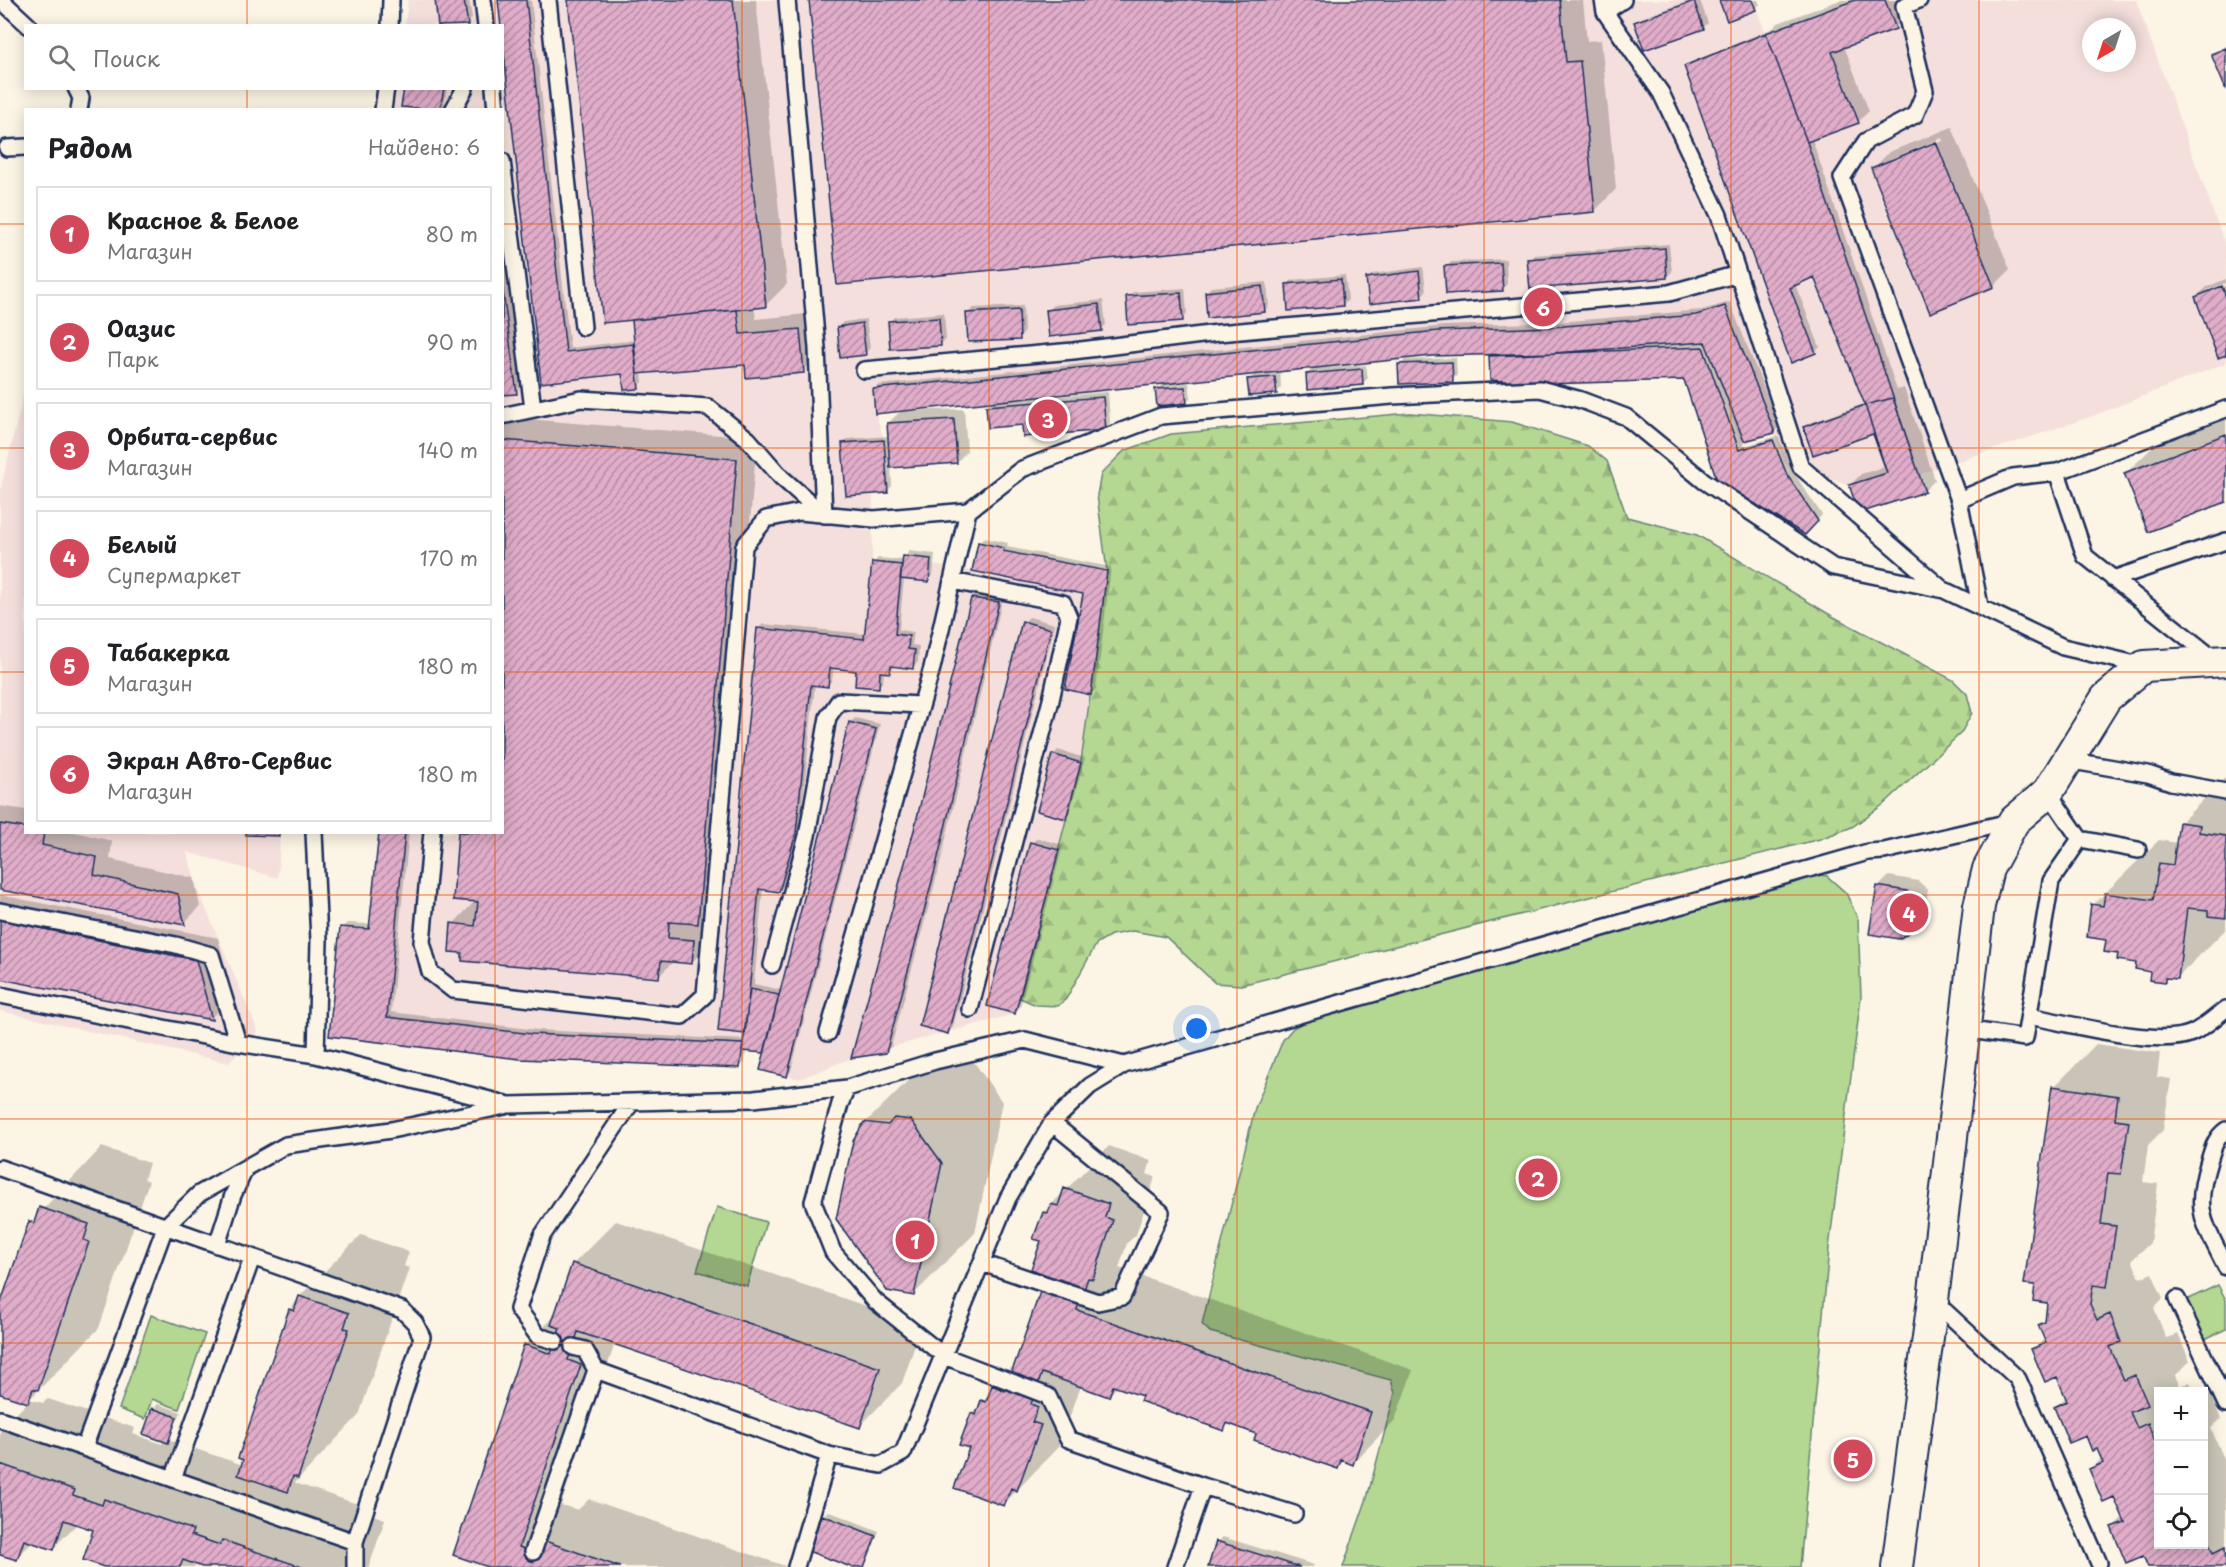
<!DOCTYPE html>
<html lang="ru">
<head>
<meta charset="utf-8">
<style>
  body { margin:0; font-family:"Playpen Sans",sans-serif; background:#f2f2f2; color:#202124 }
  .controls { position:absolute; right:18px; bottom:18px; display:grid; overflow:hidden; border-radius:0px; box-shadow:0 3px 15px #0003 }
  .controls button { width:54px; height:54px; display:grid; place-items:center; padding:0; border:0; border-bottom:2px solid #e0e0e0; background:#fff; color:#202124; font:30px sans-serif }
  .compass { position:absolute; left:2082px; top:18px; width:54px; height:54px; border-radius:50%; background:#fff; box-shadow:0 3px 15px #0003; rotate:219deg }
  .you { position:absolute; left:1197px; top:1029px; width:21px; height:21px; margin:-15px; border:4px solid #fff; border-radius:50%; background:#1a73e8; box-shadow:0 0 0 9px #1a73e833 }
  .badge { display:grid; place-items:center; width:39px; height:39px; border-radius:50%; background:#d1495b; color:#fff; font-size:20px; font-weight:700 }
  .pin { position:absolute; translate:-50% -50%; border:3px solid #fff; box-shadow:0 2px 6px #0006 }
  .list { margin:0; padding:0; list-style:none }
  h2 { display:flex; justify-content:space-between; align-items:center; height:78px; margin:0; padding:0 24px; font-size:26px }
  h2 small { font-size:20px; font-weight:400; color:#757577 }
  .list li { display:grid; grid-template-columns:39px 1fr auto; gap:18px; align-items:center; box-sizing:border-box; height:96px; margin:0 12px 12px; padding:0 12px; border:2px solid #e0e0e0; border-radius:0px }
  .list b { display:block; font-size:22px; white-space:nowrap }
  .list p { margin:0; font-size:20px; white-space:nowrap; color:#757577 }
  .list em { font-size:20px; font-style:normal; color:#757577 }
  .icon { flex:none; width:33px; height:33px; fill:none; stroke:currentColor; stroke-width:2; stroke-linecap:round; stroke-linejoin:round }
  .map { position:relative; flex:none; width:2226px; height:1567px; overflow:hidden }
  .search { position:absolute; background:#fff; box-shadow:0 3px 15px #0003; left:24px; top:24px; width:480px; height:66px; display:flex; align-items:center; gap:15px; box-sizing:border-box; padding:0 21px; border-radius:0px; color:#757577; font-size:22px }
  .panel { position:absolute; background:#fff; box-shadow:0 3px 15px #0003; left:24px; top:108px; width:480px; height:726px; border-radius:0px }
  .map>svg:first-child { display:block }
</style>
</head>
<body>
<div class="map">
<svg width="2226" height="1567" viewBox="0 0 2226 1567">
  <defs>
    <pattern id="forest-firs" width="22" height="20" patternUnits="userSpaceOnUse" patternTransform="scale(1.5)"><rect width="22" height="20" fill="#b4d792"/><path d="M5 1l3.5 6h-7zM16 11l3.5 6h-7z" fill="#9ab980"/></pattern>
    <pattern id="building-hatch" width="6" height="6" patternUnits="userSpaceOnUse" patternTransform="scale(1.5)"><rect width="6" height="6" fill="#e0acc8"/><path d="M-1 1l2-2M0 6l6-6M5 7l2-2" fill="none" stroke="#b58ca6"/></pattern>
  </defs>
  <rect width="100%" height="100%" fill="#fcf5e5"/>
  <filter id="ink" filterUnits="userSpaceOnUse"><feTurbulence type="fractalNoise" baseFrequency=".0167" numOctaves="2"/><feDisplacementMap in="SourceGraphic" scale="12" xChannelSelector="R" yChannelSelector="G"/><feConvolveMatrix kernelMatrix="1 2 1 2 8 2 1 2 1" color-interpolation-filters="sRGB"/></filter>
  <g filter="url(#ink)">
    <path fill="#f4dfdc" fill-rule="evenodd" d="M408 0H1753L1766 33 1855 0H2136L2226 247V363L2093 416 1920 474 1925 492 1859 513 1849 485 1785 464 1775 433 1741 445 1705 342 1553 353 1432 356 876 414 884 440 888 493 873 494 872 562 901 565 903 556 931 559V565L972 571 978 542 1004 548 1003 551 1107 571 1081 762 1015 1014 851 1058 800 1079 760 1070 764 1053 743 1051 740 1068 520 1059 329 1036 340 927 369 929 379 833 502 832V110L394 109 397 89 502 88V26L405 25ZM2091 27H2127V63H2091Z
      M25 388 26 832 280 833 278 878 187 852 198 890 258 1031 229 1063 0 1011V491Z"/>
    <path fill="#b4d792" stroke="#688378" stroke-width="1.5" d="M1811 874 1827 876 1846 893 1858 919 1861 997 1829 1248 1800 1567H1343L1367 1498 1395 1393 1391 1380 1210 1332 1202 1324 1255 1108 1283 1040 1293 1028 1306 1021Z
      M717 1207 766 1222 747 1286 697 1271Z
      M2218 1285 2226 1300V1329L2205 1339 2186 1300Z
      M151 1315 205 1334 179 1409 152 1399 145 1419 119 1409Z"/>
    <path fill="url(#forest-firs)" stroke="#688378" stroke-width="1.5" d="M1410 413 1512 422 1588 446 1607 461 1627 517 1697 535 1832 616 1953 680 1967 694 1972 713 1961 733 1884 804 1852 827 1820 839 1241 985 1215 983 1166 937 1133 931 1111 935 1097 943 1066 999 1058 1006 1036 1005 1020 998 1081 762 1107 571 1097 495 1101 474 1124 451 1171 434Z"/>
    <path fill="#0003" fill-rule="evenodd" d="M437 0H469L472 18 467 23 440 26Z
      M500 0H531L570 348 635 340 569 0H756L787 284 766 305 754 306 756 319 816 313 819 355 803 371 747 364 642 372 643 382 638 387 623 373 543 381Z
      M811 0H1583L1587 41 1601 40 1616 189 1595 211Z
      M1691 0H1692L1640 19 1641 18Z
      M1700 0 1708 23 1703 28 1636 23 1640 19V22Z
      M1720 0H1758L1760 4 1755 9Z
      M1840 0H1899L1906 17 1895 27 1844 46 1869 111 1858 122 1812 139 1897 390 1904 388 1935 480 1924 491 1850 485 1861 474 1887 466 1875 431 1805 428 1810 423 1866 403 1815 275 1795 284 1820 347 1815 352 1686 67 1691 62 1773 28 1778 23Z
      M2226 46V87L2212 55Z
      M405 88H447L444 107 441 110H426L403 106Z
      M1952 127 2010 270 1994 286 1873 169 1889 152ZM1942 138 1943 141 1890 162V159Z
      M1669 244 1672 272 1667 276 1529 260 1534 255Z
      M502 247 521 387 516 392 502 394Z
      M1506 259 1507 284 1502 289 1446 267 1451 262Z
      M1423 267 1426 291 1421 296 1368 279 1372 274Z
      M1345 275 1348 300 1343 305 1287 285 1292 280Z
      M2226 279V283L2207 290V294L2226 286V353L2196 297 2207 287Z
      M1267 282 1269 306 1264 311 1206 292 1211 287Z
      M1185 288 1187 314 1183 319 1128 297 1133 292Z
      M1103 300 1106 325 1101 329 1048 310 1053 305Z
      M1730 302 1779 427 1774 432 1742 440 1744 446 1778 436 1792 470 1822 515 1805 533 1718 479 1685 378 1491 357 1495 353 1432 354 1326 365V368L1366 365 1368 378 1363 383 1307 374 1315 366 1280 370 1281 388 1276 392 1249 380 1256 373 1176 381V384L1189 383 1191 397 1186 402 1157 390 1165 382 1051 394V397L1108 392 1110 423 1105 428 1024 424 987 407 994 400 874 390 879 385 1444 326 1558 322 1702 310Z
      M1023 306 1024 333 1019 338 968 313 973 308Z
      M944 313 946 339 941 344 889 322 894 317Z
      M866 319 870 348 865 353 838 327 843 322Z
      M1456 358 1457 375 1452 380 1400 365 1405 360Z
      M964 409 967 451 957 462 891 466 892 486 887 491 843 444 848 439 889 436 888 423 901 411Z
      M2226 409V500L2126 473 2169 431Z
      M514 418 757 438 719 901 702 918 715 919 713 941 692 962 674 961 659 976 464 951 453 924 476 900 502 832V429Z
      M984 538 1008 543 1007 547 1111 567 1096 689 1091 694 1085 593 979 543Z
      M909 551 935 554 933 575 928 580 904 578 899 630 914 632 912 645 919 646 918 662 913 667 895 665 890 672 884 671 883 682 878 687 858 670 834 667 832 680 827 685 815 684 800 827 784 885 779 890 763 888 754 984 782 990 850 723 855 718 880 724 791 1071 786 1076 766 1052 746 1050 745 1062 740 1067 331 1035 342 928 347 923 371 924 380 832H409L391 1012 538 1030 746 1040 747 1032 719 1029 758 629 763 624 866 634 873 563 878 558 904 560Z
      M977 594 1003 597 940 864 891 1047 885 1052 915 831 972 599Z
      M1029 617 1055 624 953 1027 948 1032 1024 622Z
      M1058 750 1085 758 1070 812 1065 817 1053 755Z
      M2226 777V929L2177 978 2168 977 2164 980 2119 952 2108 939 2093 905 2159 840 2177 843 2180 823Z
      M0 806 26 810V832H75L112 841 110 859 194 878 200 907 184 923 0 888Z
      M1037 838 1063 845 1020 1007 1015 1012 1032 843Z
      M1889 876 1918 881 1928 890 1925 916 1914 927 1878 887Z
      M0 895 218 938 233 997 211 1018 0 977Z
      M2096 1044 2160 1053 2157 1077 2171 1079 2163 1130 2148 1145 2143 1182 2158 1184 2150 1243 2132 1260 2140 1278 2152 1273 2163 1298 2154 1308 2166 1338 2178 1334 2190 1361 2175 1376 2180 1386 2190 1382 2194 1392H2158V1544H2204V1396L2210 1393 2221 1419 2211 1428 2224 1459 2226 1458V1567H2149L2144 1554 2113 1527 2124 1516 2115 1495 2091 1469 2102 1458 2098 1447 2056 1407 2067 1396 2058 1375 2033 1350 2045 1338 2040 1325 2047 1318 2054 1087Z
      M972 1059 1002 1102 975 1233 913 1295 865 1123 927 1062Z
      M1109 1146 1151 1161 1147 1174 1155 1177 1136 1235 1127 1243 1119 1268 1413 1370 1395 1420 1353 1463 1345 1460 1337 1467 1258 1433 1230 1423 1223 1429 1118 1386 1108 1396 1081 1386 1059 1446 1004 1504 971 1447 972 1414 990 1394 993 1386 1016 1363 1048 1274 1043 1240 1044 1212Z
      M102 1147 149 1163 144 1179 149 1181 99 1328 30 1399 43 1403 48 1399 135 1428 133 1434 162 1444 165 1440 153 1409 158 1404 181 1412 169 1440 243 1465 290 1310 300 1296 361 1235 409 1252 404 1266 409 1268 359 1415 295 1483 372 1509 370 1514 385 1519 369 1567H206L197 1564 194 1567H109L95 1529 78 1523 53 1548 33 1542 16 1558 0 1553V1430L28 1402 0 1392V1310L31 1222Z
      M616 1221 922 1325 902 1383 860 1426 615 1343 561 1505 578 1510 589 1499 788 1567H493L525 1345 556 1315 573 1264Z
      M828 1511 879 1531 865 1567H855L823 1516Z
      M1223 1537 1314 1565 1313 1567H1210L1218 1542Z"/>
    <path fill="url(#building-hatch)" stroke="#1b2f5e" stroke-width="1.5" d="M435 0H464L468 25 438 26Z
      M498 0H526L566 352 633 344 639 389 624 390 622 374 541 383Z
      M568 0H733L766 307 603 323Z
      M809 0H1560L1566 62 1580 61 1595 212 837 285Z
      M1719 0H1752L1756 10 1727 21Z
      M1855 0H1885L1896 29 1832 52 1859 123 1807 142 1766 33Z
      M1694 1 1704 29 1644 50 1634 22Z
      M1766 33 1807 142 1925 492 1859 513 1849 485 1887 473 1873 434 1813 455 1803 427 1865 405 1814 277 1790 288 1816 353 1791 363 1684 66Z
      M2226 48V90L2211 54Z
      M404 88H444L440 110 401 107Z
      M1936 142 1994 287 1930 313 1871 168Z
      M1665 248 1667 278 1530 289 1527 259Z
      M1501 263 1503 291 1446 294 1444 266Z
      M1419 271 1422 298 1369 304 1366 278Z
      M1341 279 1343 306 1288 311 1286 284Z
      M502 285 517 394 502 395Z
      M1262 286 1265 312 1207 318 1205 292Z
      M2222 286 2226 297V355L2218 358 2195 297Z
      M1181 293 1183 321 1128 325 1126 296Z
      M1099 304 1102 331 1049 337 1046 310Z
      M1725 306 1775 433 1744 441 1705 342 1553 353 1432 356 875 414 873 389 1438 331 1552 327 1696 315Z
      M737 310 740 334 800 329 804 373 746 378 745 365 637 374 632 320Z
      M1019 310 1020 340 968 342 966 313Z
      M939 318 941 346 890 349 888 321Z
      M862 323 866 355 840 358 837 327Z
      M1703 347 1739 450 1773 440 1787 475 1818 521 1805 535 1717 480 1684 380 1544 384 1490 380 1489 356Z
      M1452 362 1453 382 1399 384 1398 364Z
      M1362 369 1363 385 1307 390 1306 374Z
      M1275 377 1277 394 1249 396 1247 379Z
      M1185 387 1187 403 1157 406 1155 389Z
      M1103 397 1106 430 1023 437 1022 425 988 428 986 406Z
      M1893 398 1925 492 1859 513 1849 485 1887 473 1865 405Z
      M954 419 957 463 890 468 887 423Z
      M2226 434V502L2148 532 2124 473Z
      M502 440 737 459 698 924 669 922 668 938 694 940 692 964 661 961 659 978 462 961V953L449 952 451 923 475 926 478 902 453 900 458 832H502Z
      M884 440 888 493 846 496 842 443Z
      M978 542 1004 548 1003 551 1107 571 1091 695 1065 689 1083 594 972 571Z
      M903 556 931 559 929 582 900 579Z
      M872 562 902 565 895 634 909 636 908 649 915 650 913 669 891 666 890 673 880 672 879 688 855 686 856 671 830 668 828 687 811 685 796 833 779 892 759 889 745 1034 718 1031 757 628 864 639Z
      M971 598 999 602 935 870 886 1053 851 1058 914 830Z
      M1022 621 1051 629 948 1034 919 1026Z
      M849 722 876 729 787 1077 760 1070Z
      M1052 754 1081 763 1066 819 1037 811Z
      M2179 822 2200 825 2199 832 2226 836V918L2208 916V910L2187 908 2178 979 2165 978V982L2149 980 2150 972 2135 969 2136 963 2117 960 2118 954 2104 952 2106 940 2087 937 2091 904 2103 906 2105 893 2153 900 2159 863 2173 865Z
      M0 824 26 828V832H44L42 845 97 857 94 875 178 894 185 925 0 890Z
      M246 832H279V836L246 835Z
      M379 832H405L387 1017 532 1034 743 1044 740 1068 520 1059 329 1036 340 927 369 929Z
      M1030 842 1059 850 1015 1014 987 1006Z
      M1877 886 1907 891 1918 901 1915 929 1899 939 1869 934Z
      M0 920 196 960 212 1020 0 979Z
      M750 989 779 995 764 1053 742 1051Z
      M2052 1086 2118 1096 2115 1119 2129 1121 2121 1174 2108 1173 2101 1224 2116 1226 2107 1287 2093 1285 2090 1304 2097 1320 2110 1314 2121 1342 2110 1347 2124 1380 2135 1375 2148 1405 2130 1412 2137 1428 2148 1423 2154 1440 2158 1438V1544H2204V1537L2206 1536 2213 1553 2225 1547 2226 1567H2148L2143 1556 2126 1563 2111 1527 2125 1522 2114 1497 2103 1502 2089 1469 2103 1463 2097 1449 2092 1451 2086 1436 2069 1443 2054 1407 2067 1401 2057 1377 2045 1382 2031 1349 2046 1343 2038 1325 2045 1322 2047 1303 2033 1301 2035 1285 2024 1284Z
      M894 1118 911 1120 942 1163 914 1296 887 1291 836 1219 853 1141 864 1122 888 1125Z
      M1064 1188 1109 1204 1105 1217 1113 1220 1093 1279 1088 1278 1077 1310 1371 1412 1353 1465 1341 1460 1338 1469 1254 1440 1256 1434 1227 1423 1224 1431 1140 1401 1142 1396 1113 1386 1109 1397 1042 1373 1031 1404 1038 1407 1032 1422 1041 1425 1017 1491 1011 1488 1004 1506 954 1488 969 1448 959 1445 971 1413 976 1415 981 1400 986 1402 992 1385 1005 1391 1046 1275 1031 1269 1041 1241 1033 1239 1043 1212 1048 1213 1051 1204 1058 1206Z
      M39 1207 89 1224 84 1240 89 1242 38 1390 33 1389 28 1403 0 1394V1305L29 1221 34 1223Z
      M572 1263 880 1368 860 1428 578 1332 568 1360 581 1365 519 1547 540 1554 545 1541 620 1567H488L453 1555 524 1344 551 1354 560 1328 551 1325Z
      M299 1296 349 1313 344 1328 349 1329 298 1478 293 1476 288 1492 238 1475 243 1460 238 1458 289 1309 294 1311Z
      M152 1408 177 1417 168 1443 143 1434Z
      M0 1464 75 1490 73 1495 102 1505 104 1499 193 1530 191 1535 220 1545 222 1540 302 1567H202L183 1560 180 1567H104L83 1560 93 1530 64 1520 54 1550 24 1540 17 1560 0 1555Z
      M822 1515 876 1536 864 1567H851L808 1551Z
      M1216 1541 1300 1567H1208Z"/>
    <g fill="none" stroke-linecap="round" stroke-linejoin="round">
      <defs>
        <path id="lane" d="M1 0 29 26
          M483 0 486 26
          M548 0 583 327
          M787 0 817 348 824 515
          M1603 0 1605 12 1661 93 1719 215 1801 467 1941 588
          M1919 0 1904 6 1925 91 1915 115 1866 141 1842 178 1959 500 1980 606
          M1605 12 1623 0
          M390 26 391 0
          M76 88 81 98 79 110
          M494 88 496 110
          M383 110 386 88
          M453 110 465 88
          M7 148 26 147
          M502 161 533 409
          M864 370 1073 351 1218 333 1669 293 1738 274
          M502 416 581 399 708 407 748 439 781 477 824 515
          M1959 500 2013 477 2057 472
          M2113 579 2226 541
          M952 581 1063 603 1069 617 1051 700 970 1009
          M2214 659 2085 556 2057 472 2226 409
          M2067 760 2148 774 2171 782 2226 792
          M314 832 319 941 316 1055
          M432 832 422 942 430 972 453 990 682 1016 705 995 744 546 766 519 800 512 874 519 968 511 1022 469 1161 416 1392 396 1540 389 1581 400 1626 417 1704 481 1833 567 1944 590 2063 647 2144 666
          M2080 839 2138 850
          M0 911 176 945 211 955 238 1043
          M772 965 807 836 828 717 839 701 921 705
          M0 995 238 1043 316 1055 509 1105 754 1099 847 1088 935 1061 1025 1040 1124 1065
          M2029 1016C2068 1023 2158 1048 2192 1033 2205 1027 2215 1017 2226 1009
          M1964 1029 2025 1038 2051 881 2080 839 2048 792
          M828 1033 932 668 968 511
          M847 1088 840 1104 813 1202 833 1252 875 1301 944 1356 1048 1396 1068 1439 1203 1486
          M2226 1130C2215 1138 2213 1148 2209 1161 2193 1212 2204 1222 2226 1267
          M0 1168 402 1310 415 1323 422 1337 355 1542V1567
          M217 1245 233 1195 245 1169
          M982 1263 1098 1302 1122 1297 1161 1212 1052 1123
          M2177 1299 2226 1404
          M1933 1300 2018 1379 2099 1563
          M555 1341 538 1336 518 1309 542 1236 631 1103
          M596 1370 829 1455
          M0 1419 355 1542
          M84 1448 165 1227 199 1194 286 1145 391 1130 505 1106
          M173 1479 252 1258
          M533 1552 596 1370 585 1350 573 1347
          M796 1567 829 1455 881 1465 903 1453 1008 1198 1052 1123 1090 1086 1124 1065 1868 852 1884 851 2014 821
          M1175 1567 1203 1486 1294 1514"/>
        <path id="street" d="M1897 1567 1933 1300 1979 906 1988 869 2014 821 2048 792 2106 698 2144 666 2226 661"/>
      </defs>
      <use href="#lane" stroke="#1b2f5e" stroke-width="20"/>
      <use href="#street" stroke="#1b2f5e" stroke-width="34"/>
      <use href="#lane" stroke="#fcf5e5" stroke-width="15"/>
      <use href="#street" stroke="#fcf5e5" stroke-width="30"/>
    </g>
  </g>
  <path fill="none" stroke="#e8590c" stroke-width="1.5" stroke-opacity="0.55" d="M247 0V26M495 0V26M742 0V1567M989 0V1567M1237 0V1567M1484 0V1567M1731 0V1567M1979 0V1567M247 88V110M495 88V110M0 224H26M502 224H2226M0 448H26M502 448H2226M0 672H26M502 672H2226M247 832V1567M495 832V1567M0 895H2226M0 1119H2226M0 1343H2226"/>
</svg>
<div class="controls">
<button>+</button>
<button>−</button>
<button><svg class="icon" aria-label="locate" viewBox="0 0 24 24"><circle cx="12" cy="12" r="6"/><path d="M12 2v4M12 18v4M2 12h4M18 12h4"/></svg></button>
</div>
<svg class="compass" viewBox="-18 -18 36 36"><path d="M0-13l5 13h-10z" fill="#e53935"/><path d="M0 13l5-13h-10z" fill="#757577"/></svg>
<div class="you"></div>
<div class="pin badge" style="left:915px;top:1240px">1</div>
<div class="pin badge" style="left:1538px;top:1178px">2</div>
<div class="pin badge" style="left:1048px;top:419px">3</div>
<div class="pin badge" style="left:1909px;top:913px">4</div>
<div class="pin badge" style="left:1853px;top:1459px">5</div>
<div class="pin badge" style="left:1543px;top:307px">6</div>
<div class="search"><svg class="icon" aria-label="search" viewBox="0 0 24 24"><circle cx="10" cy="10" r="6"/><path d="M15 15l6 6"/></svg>Поиск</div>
<section class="panel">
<h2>Рядом<small>Найдено: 6</small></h2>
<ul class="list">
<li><span class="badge">1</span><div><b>Красное &amp; Белое</b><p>Магазин</p></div><em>80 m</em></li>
<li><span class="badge">2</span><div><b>Оазис</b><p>Парк</p></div><em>90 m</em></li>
<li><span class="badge">3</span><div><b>Орбита-сервис</b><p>Магазин</p></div><em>140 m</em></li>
<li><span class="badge">4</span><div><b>Белый</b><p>Супермаркет</p></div><em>170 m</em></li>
<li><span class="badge">5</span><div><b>Табакерка</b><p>Магазин</p></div><em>180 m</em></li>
<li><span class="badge">6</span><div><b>Экран Авто-Сервис</b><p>Магазин</p></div><em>180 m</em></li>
</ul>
</section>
</div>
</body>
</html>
